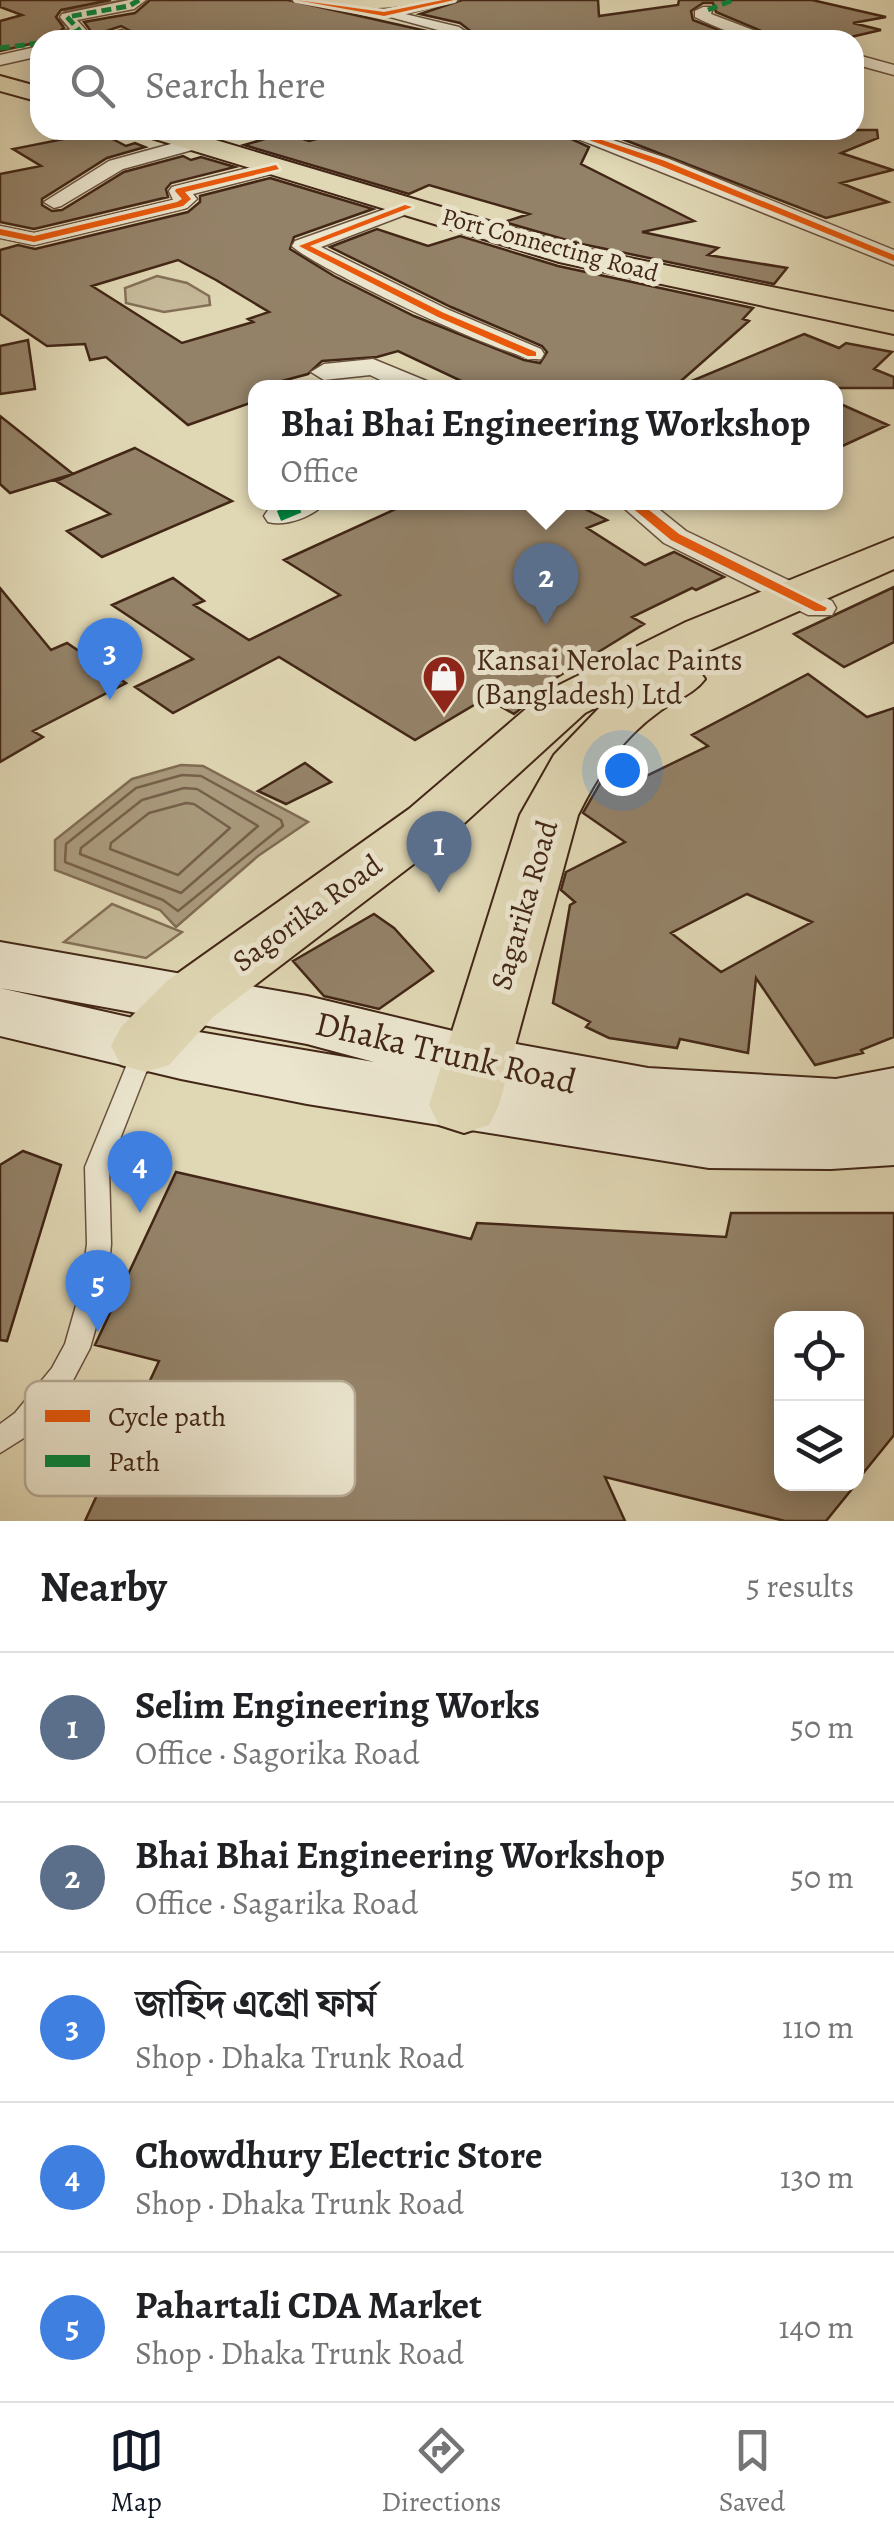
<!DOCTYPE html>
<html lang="en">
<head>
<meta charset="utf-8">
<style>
  body { margin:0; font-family:Alegreya,"Noto Serif Bengali",serif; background:#f6f6f6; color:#202124 }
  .controls { position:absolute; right:30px; bottom:30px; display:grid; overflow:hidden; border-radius:20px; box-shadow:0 5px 25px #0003 }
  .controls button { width:90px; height:90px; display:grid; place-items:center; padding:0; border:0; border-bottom:2px solid #e0e0e0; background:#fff; color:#202124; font:50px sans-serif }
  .you { position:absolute; left:622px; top:770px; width:35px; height:35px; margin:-25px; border:8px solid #fff; border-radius:50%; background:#1a73e8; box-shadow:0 0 0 15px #1a73e833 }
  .badge { display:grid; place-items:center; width:65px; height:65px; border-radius:50%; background:#111827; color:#fff; font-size:32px; font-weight:700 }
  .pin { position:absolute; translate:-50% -82px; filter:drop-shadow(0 2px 5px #0008) }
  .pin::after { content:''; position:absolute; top:52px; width:35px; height:30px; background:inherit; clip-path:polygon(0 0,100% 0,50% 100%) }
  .popup { position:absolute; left:248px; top:380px; width:595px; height:130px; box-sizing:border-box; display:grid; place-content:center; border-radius:20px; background:#fff; filter:drop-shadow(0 2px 8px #0005); font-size:32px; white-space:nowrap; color:#757577 }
  .popup b { font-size:38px; color:#202124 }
  .popup::after { content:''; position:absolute; left:50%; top:100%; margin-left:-20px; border:20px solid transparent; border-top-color:#fff }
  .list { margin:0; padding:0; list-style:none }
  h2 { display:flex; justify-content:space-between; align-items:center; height:130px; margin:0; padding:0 40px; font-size:42px }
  h2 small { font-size:32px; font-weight:400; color:#757577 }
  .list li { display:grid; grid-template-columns:65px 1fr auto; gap:30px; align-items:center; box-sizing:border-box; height:150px; padding:0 40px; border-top:2px solid #e0e0e0 }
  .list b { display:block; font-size:38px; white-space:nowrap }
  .list p { margin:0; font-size:32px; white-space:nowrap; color:#757577 }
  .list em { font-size:32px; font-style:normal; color:#757577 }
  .icon { flex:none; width:55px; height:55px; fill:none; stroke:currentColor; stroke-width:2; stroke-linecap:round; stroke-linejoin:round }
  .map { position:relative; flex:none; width:894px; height:1521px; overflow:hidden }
  .search { position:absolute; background:#fff; box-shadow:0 5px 25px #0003; left:30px; right:30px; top:30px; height:110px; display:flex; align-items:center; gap:25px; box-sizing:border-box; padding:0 35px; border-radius:30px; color:#757577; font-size:38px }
  .sheet { height:880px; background:#fff }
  nav { display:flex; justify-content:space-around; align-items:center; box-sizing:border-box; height:140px; border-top:2px solid #e0e0e0; background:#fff; font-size:28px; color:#757577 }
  nav a { display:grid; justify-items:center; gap:5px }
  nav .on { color:#111827 }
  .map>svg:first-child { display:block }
</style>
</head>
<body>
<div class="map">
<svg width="894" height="1521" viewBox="0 0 894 1521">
  <rect width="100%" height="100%" fill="#e0d7b4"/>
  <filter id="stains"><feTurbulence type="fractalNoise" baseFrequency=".002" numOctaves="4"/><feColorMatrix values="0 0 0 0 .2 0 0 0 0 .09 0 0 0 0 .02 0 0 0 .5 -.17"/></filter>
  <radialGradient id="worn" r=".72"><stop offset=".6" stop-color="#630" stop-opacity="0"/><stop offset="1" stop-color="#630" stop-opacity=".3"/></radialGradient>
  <path fill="#c5b999" stroke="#847058" stroke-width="2.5" d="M157 276 187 283 209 296 210 305 164 312 126 303 125 288Z
    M112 904 182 932 146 958 64 942Z"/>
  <path fill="#aa9b7e" stroke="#806c54" stroke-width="2.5" d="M181 765 203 766 308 822 258 856 176 927 160 910 55 870V840L132 779Z"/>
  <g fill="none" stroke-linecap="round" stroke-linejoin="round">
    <path stroke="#76604a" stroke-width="2.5" d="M182 775 201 776 281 820 283 826 178 911 163 900 65 862 66 844 136 788Z
      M184 788 197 789 258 826 181 893 80 854 81 848 142 800Z
      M186 803 194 804 230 828 178 875 110 849 111 843 149 813Z"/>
    <path stroke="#806c54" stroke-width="4" d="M41 38 72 29 60 20 65 12 129 0"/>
  </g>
  <path fill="#948268" stroke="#422616" stroke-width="2.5" fill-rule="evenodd" d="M0 0H111L61 10 56 17 64 28 47 40 0 51V21L22 15 0 7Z
    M150 0H288L440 34 407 40H186L170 34 130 40 132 32 121 26 79 40 90 30 84 22 135 13Z
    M462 0H598L599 16 678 5 679 0H812L886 17 853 23 881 30 838 40H783L716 12 713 3H703L691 11 693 20 745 40H482L460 23 420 14Z
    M351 130H552L589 147 581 164 694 221 642 232 718 248 708 255 787 268 774 284 577 243 504 222 529 214 429 185 409 194 244 145 285 133 309 141Z
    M599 130H877L878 138 841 153 893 170 841 183 888 202 826 218Z
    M99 132 126 146 135 143 145 147 107 158 42 199V205L52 211 62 210 124 172 183 156 191 160 201 157 235 167 171 183 166 189 168 197 34 229 0 222V174L41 166 13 149Z
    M270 178 373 209 294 237 290 249 334 276 414 316 524 360 540 363 547 352 542 346 451 307 330 247 377 229 428 246 460 236 558 266 753 308 743 319 749 321 673 388H476L398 351 377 357 322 361 308 374 256 388V401L188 425 106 357 90 360 85 344 47 346 0 314V250L18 245 35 249 188 212 200 202V196ZM178 260 216 280 269 312 248 319 253 322 182 343 92 286Z
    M804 334 839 348 846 343 892 352 874 369 894 377V388H675Z
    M28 340 35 389 0 394V346Z
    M836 402 888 425 836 449Z
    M0 416 73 474 10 493 0 484Z
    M135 448 232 501 102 557 67 531 110 514 56 481Z
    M411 502H571L607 520 587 528 645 565 674 552 724 577 696 590 692 588 632 617 644 624 546 684 549 686 514 714 486 698 415 740 279 657 173 713 135 687 193 659 112 605 173 578 204 601 194 605 249 640 340 595 284 560Z
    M894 587V642L844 667 794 634Z
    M0 588 51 650 67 643 126 683 33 731 43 737 0 762Z
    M808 674 867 717 894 708V1037L861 1050 863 1053 815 1065 756 978 748 1053 680 1039 677 1048 609 1038 586 1027 590 1022 553 1003 570 905 575 902 561 890 566 872 625 842 583 813 606 773 614 761 642 778 708 746 692 735ZM747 894 812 922 721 972 671 933Z
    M305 763 331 782 286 804 258 791Z
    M374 914 394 928 433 971 379 1009 324 996 293 961Z
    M23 1151 61 1165 7 1341 0 1340V1165Z
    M176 1172 471 1239 477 1223 726 1237 731 1213H894V1435L856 1482V1318H782V1484H856L826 1521H785L605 1477 625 1521H85L159 1361 95 1345Z"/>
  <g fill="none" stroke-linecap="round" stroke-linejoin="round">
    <defs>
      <path id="service" d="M145 1039 153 1041 156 1047 109 1167 111 1244 107 1288 90 1348 70 1386 35 1431 0 1453V1424L15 1413 52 1368 65 1344 81 1288 87 1244 85 1167 134 1047 137 1041Z"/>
      <path id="minor" d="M129 0H146L134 9 77 20 86 30C77 41 65 40 51 40L70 29 60 17 62 14Z
        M292 0C322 0 359 12 387 9 411 7 433 0 458 0L405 14 459 27 478 40H459L449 33 390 17Z
        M703 7H713L711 14 779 40C747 40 723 31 695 17V11Z
        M122 30 130 35 127 38 87 40Z
        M40 46V56L0 65V55Z
        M854 54 894 65V75L854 64Z
        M556 130H583L669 159 894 250V265Z
        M196 137 205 143 203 147 123 169 61 206 54 208 44 202 109 161Z
        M276 161 283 163V171L193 194 197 199 187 208 34 245 0 238V226L34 233 173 200 169 191 172 187Z
        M408 201 415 203V211L321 247 449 310 541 349 544 354 541 359C519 365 311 266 292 246L295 241Z
        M373 359 429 382 433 388H397L370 375 324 380 311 372 324 364Z
        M285 502H326C314 516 287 527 268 522L264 516 268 510Z
        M617 502H650L686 531 832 601 836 608 832 615H808L664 543Z"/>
      <path id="secondary" d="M0 942 307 996 478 1037 648 1068 836 1079 894 1068V1165L831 1169 709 1168 307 1104 181 1079 0 1036V988L181 1029 374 1062 307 1044 0 988Z"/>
      <path id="primary" d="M894 538V569L679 664 697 668 705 679C693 695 676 699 660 711 621 739 599 773 578 815L499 1105 489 1125 464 1133 439 1125 429 1105 520 815 554 755 604 703 585 713 449 837 213 1017 169 1065 145 1072 121 1065 111 1046 121 1027 167 981 409 809 547 691 686 622Z"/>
      <path id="trunk" d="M0 76 40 87V102L0 91Z
        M141 130H182L576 247 894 312V334L559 262 145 136Z"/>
    </defs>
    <use href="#service" stroke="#6a523e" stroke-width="3"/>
    <use href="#minor" stroke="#6a523e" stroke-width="3"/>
    <use href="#secondary" stroke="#422616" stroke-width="4"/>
    <use href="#primary" stroke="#422616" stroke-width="4"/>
    <use href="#trunk" stroke="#422616" stroke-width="4"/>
    <use href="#service" fill="#ebe5ce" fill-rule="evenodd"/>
    <use href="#minor" fill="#ebe5ce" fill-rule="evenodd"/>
    <use href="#secondary" fill="#ebe5ce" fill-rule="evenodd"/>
    <use href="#primary" fill="#e0d7b4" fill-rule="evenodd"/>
    <use href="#trunk" fill="#e0d7b4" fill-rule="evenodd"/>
    <path stroke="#00873e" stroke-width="5" stroke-dasharray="10 5" stroke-linecap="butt" d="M708 10 733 0
      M59 40 79 30 67 17 129 6 139 0
      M0 48 40 43"/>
    <path stroke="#00873e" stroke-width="11" stroke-dasharray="22 11" stroke-linecap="butt" d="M279 516 312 502"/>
    <defs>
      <path id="cycleway" d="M296 0 384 12 443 0H454L384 16Z
        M561 130H572L665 161 894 255V261L659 165Z
        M276 165 279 169 185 192 191 199 183 206 34 242 0 235V229L34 236 177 202 182 199 175 191 176 189Z
        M405 205 412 207 310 246 444 313 536 352V356H528L438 317 299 246Z
        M625 502H639L679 534 827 608 825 611H815L671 540Z"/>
    </defs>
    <use href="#cycleway" stroke="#ebe5ce" stroke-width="6"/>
    <use href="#cycleway" fill="#e8590c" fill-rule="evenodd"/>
  </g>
  <defs>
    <symbol id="shop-pin" viewBox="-11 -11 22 30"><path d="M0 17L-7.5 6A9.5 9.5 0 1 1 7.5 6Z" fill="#8f2418" stroke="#ebe5ce"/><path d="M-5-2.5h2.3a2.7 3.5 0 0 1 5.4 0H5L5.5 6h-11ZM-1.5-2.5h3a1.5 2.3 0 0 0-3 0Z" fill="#fff"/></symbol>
  </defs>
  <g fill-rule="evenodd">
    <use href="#shop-pin" x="419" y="652" width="50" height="68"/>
  </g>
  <g text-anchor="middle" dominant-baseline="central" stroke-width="10" stroke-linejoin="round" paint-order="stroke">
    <g font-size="25" fill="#422616" stroke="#ebe5ce">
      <text transform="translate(550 245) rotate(15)">Port Connecting Road</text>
    </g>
    <g font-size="30" fill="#422616" stroke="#ebe5ce" text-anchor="start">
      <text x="476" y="660">Kansai Nerolac Paints<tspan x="476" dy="34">(Bangladesh) Ltd</tspan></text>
    </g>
    <g font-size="30" fill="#422616" stroke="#ebe5ce">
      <text transform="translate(524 905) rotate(-74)">Sagarika Road</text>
      <text transform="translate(307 913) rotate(-36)">Sagorika Road</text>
    </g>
    <g font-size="35" fill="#422616" stroke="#ebe5ce">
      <text transform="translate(446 1052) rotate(13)">Dhaka Trunk Road</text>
    </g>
  </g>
  <rect x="25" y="1381" width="330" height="115" rx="15" fill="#ebe5ce" stroke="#b8ac97" stroke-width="2.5"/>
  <rect x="45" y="1410" width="45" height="12" fill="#e8590c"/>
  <rect x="45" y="1455" width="45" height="12" fill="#00873e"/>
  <g font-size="28" fill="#422616">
    <text x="108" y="1426">Cycle path</text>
    <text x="108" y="1471">Path</text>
  </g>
  <rect width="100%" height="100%" filter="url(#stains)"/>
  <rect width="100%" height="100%" fill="url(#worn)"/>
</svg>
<div class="controls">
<button><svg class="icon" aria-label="locate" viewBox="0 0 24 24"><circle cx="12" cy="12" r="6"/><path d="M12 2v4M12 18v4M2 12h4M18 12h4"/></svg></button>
<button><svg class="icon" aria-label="layers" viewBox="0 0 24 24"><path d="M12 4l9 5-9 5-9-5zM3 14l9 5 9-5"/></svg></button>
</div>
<div class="you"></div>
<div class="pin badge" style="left:439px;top:893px;background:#5c6f8a">1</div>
<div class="pin badge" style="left:546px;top:625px;background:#5c6f8a">2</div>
<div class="popup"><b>Bhai Bhai Engineering Workshop</b>Office</div>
<div class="pin badge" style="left:110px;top:700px;background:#3f7fe0">3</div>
<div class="pin badge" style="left:140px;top:1213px;background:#3f7fe0">4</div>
<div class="pin badge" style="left:98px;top:1332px;background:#3f7fe0">5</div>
<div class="search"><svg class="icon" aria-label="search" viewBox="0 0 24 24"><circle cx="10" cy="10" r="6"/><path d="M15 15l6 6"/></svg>Search here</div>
</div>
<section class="sheet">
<h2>Nearby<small>5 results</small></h2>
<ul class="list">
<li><span class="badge" style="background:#5c6f8a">1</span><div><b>Selim Engineering Works</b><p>Office · Sagorika Road</p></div><em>50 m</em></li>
<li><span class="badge" style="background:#5c6f8a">2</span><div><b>Bhai Bhai Engineering Workshop</b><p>Office · Sagarika Road</p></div><em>50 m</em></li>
<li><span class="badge" style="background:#3f7fe0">3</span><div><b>জাহিদ এগ্রো ফার্ম</b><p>Shop · Dhaka Trunk Road</p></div><em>110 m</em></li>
<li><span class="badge" style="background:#3f7fe0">4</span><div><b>Chowdhury Electric Store</b><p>Shop · Dhaka Trunk Road</p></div><em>130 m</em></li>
<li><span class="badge" style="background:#3f7fe0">5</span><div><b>Pahartali CDA Market</b><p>Shop · Dhaka Trunk Road</p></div><em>140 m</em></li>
</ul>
</section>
<nav>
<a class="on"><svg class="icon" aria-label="map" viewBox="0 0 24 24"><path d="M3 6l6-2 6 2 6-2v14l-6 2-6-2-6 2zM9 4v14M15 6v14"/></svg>Map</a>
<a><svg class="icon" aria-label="directions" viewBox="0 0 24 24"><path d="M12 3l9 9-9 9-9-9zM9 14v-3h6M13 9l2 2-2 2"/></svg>Directions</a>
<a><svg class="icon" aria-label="saved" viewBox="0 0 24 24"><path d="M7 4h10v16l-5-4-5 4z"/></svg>Saved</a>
</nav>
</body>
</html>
